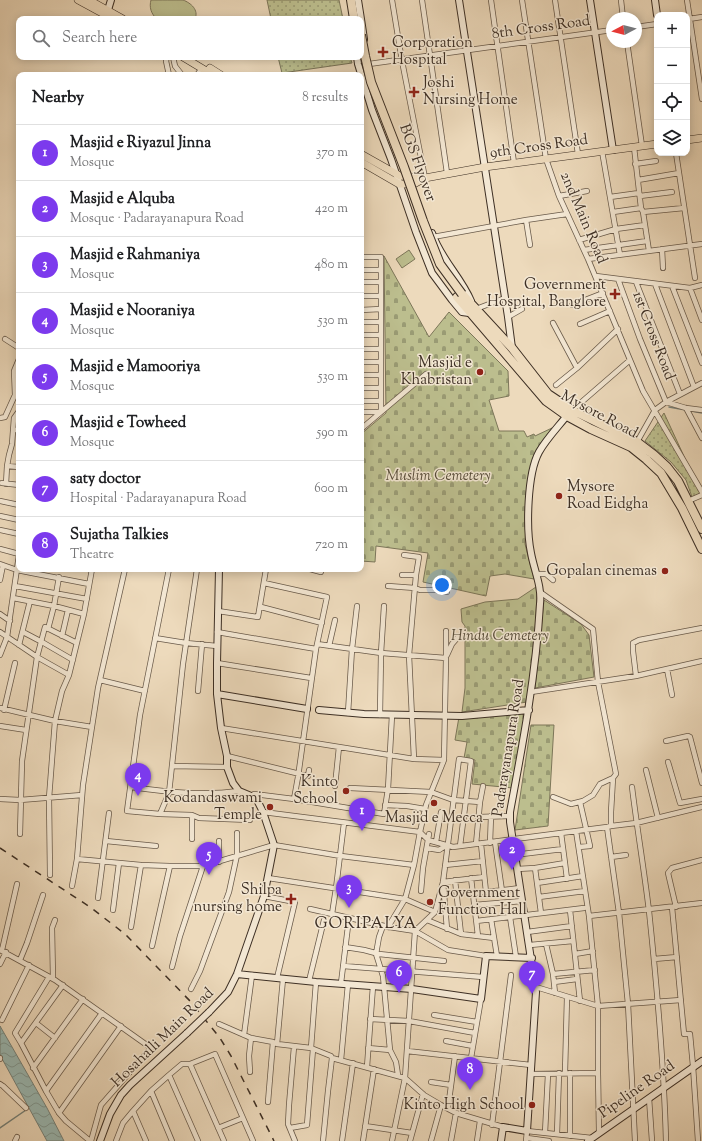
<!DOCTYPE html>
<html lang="en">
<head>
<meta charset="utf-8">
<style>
  body { margin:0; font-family:"Sorts Mill Goudy",serif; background:#f2f2f2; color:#202124 }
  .controls { position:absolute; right:12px; top:12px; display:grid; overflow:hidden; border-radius:8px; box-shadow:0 2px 10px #0003 }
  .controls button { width:36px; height:36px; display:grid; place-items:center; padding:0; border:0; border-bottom:1px solid #e0e0e0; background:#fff; color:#202124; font:20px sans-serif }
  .compass { position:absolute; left:606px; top:12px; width:36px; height:36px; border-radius:50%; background:#fff; box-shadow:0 2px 10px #0003; rotate:263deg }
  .you { position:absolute; left:442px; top:585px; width:14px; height:14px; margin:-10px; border:3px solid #fff; border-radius:50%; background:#1a73e8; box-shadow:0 0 0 6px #1a73e833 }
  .badge { display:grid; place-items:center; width:26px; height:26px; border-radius:50%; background:#7c3aed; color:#fff; font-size:13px; font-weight:700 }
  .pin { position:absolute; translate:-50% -33px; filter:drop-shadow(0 1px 2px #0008) }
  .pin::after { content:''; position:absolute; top:21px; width:14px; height:12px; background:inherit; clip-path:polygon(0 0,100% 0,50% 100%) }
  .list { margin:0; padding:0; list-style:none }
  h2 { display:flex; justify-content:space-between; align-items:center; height:52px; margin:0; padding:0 16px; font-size:17px }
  h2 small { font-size:13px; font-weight:400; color:#757577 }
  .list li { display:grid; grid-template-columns:26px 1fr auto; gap:12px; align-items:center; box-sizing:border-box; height:56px; padding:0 16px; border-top:1px solid #e0e0e0 }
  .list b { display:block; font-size:15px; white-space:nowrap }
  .list p { margin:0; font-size:13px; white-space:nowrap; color:#757577 }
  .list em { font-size:13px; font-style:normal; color:#757577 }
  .icon { flex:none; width:22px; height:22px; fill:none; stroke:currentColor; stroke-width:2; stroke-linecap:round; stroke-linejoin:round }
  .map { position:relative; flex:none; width:702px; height:1141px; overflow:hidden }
  .search { position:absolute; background:#fff; box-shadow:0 2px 10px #0003; left:16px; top:16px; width:348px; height:44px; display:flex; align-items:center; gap:10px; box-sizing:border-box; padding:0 14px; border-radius:8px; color:#757577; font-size:15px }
  .panel { position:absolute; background:#fff; box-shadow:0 2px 10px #0003; left:16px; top:72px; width:348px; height:500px; border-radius:8px }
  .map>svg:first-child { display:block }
</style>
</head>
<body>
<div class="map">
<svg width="702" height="1141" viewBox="0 0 702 1141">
  <defs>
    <pattern id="cemetery-stones" width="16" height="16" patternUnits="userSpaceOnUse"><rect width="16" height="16" fill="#bcbe8e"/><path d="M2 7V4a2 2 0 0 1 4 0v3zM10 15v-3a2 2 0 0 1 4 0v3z" fill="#9a9b74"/></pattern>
    <pattern id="park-dots" width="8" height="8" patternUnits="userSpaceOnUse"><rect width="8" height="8" fill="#bcbe8e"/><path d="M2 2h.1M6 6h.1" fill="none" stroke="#9a9b74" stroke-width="1.8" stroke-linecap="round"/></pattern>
    <pattern id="water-waves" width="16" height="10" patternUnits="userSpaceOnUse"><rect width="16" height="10" fill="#9abab5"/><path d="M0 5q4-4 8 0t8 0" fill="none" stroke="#7f9893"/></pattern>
  </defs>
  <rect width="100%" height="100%" fill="#eddabc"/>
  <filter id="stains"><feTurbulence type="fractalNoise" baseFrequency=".005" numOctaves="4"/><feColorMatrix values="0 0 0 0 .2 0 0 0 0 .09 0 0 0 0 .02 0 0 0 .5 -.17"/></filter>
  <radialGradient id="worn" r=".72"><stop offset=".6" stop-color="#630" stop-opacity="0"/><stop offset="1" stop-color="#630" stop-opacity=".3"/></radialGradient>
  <path fill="#bcbe8e" stroke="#7c7659" d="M151 0C158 0 177 0 183 0 191 3 199 10 195 19H157C151 14 149 7 151 0Z
    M409 250 415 259 402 268 396 259Z"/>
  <path fill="url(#cemetery-stones)" stroke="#7c7659" d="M384 256 429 337 449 312 508 371 509 396 489 400 499 431H524L527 437 534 434 535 436 552 428 537 449 531 468 528 484 525 544 534 579 505 574 490 576 486 596 423 582 428 553 376 546 375 562 361 561V434L386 413Z
    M536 587 537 594 535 633 527 702 462 712 465 688V626L462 622 461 609 485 602 518 599Z
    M544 600 581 624 589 635 594 677 535 688Z
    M525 712 513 788 472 784 475 760 464 758 467 742 455 740 459 717Z
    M531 725H554L548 826 515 830Z"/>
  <path fill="url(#park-dots)" stroke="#7c7659" d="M267 0H339L343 19H271Z
    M278 57H350L352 63 282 73Z
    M664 413 701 493 692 497 686 480 671 462 645 441Z"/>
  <path fill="url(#water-waves)" stroke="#75827b" d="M0 1026 47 1108 64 1141H47L0 1055Z"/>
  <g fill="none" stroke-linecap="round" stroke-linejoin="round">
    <path stroke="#75827b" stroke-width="1.5" d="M669 407 702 413
      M0 1128 26 1110"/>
    <defs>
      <path id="street" d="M392 0 402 61 425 178
        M422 0 447 173
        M491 0 514 163
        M522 0 546 159 559 196 588 259 643 391 702 492
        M555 0 578 154
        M621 0 623 18
        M687 0 702 99
        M689 19 702 17
        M636 27 657 24
        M627 42 642 146
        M167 57 166 61 169 75
        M173 57 175 66 182 75
        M369 64 612 30
        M197 75 202 68
        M634 147 641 208 643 212 649 251
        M602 151 620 255
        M676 153 695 278
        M635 164 656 161
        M638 180 679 173
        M559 196 587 191
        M640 196 672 192
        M610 197 639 193
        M613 212 641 208
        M643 212 684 208
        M526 220 530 245
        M433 237 526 220 567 214
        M579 240 616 229 645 225
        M662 249 663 268
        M584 250 647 241
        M361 257H381V412H361
        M588 259 702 244
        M361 270H381
        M596 276 690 288 702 285
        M618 279 640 339 666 402 686 408 702 410
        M361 282H381
        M636 282 680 394
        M655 284 694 387
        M672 286 702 363
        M690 288 702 320
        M361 296H381
        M572 305 603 293
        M476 309 505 298
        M361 310 381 309
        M508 317 522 309
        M361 322H381
        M553 323 577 368
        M580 324 610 311
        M361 335H381
        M5 339 19 348
        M361 349H381
        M361 362H381
        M361 375H381
        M556 385 577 368 618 329
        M361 388H381
        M361 401H381
        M577 406 630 360
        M686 408 702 438
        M0 418 5 417 15 395 14 371 19 359
        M361 429 426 374
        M13 430H19
        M637 442 655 410 666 402 702 383
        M7 466 19 467
        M2 483 19 485
        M6 484 7 466 9 455 12 444 14 418 19 411
        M0 501 19 505
        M688 501 702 495
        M0 516 19 520
        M0 530 19 534
        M0 549 19 554
        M404 555 419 557 416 575 409 655 414 759
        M0 564 17 570 32 573 33 569
        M169 569 140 715 127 811 160 814 192 815 199 818 250 820
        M310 569 321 572
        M32 573 89 584
        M536 574H546L553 580
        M402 575H416
        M0 580 3 565
        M15 586 87 599
        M388 586 415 588 420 590H436L447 592
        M540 592 547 597 593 629 598 682 616 774 613 778 611 812V826
        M13 598 54 606 84 614
        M261 607 322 623
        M218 611 258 617 266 569
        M0 614 10 621
        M48 629 54 606 59 577
        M0 632 37 657 69 675 84 614 92 569
        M23 632 42 642 73 660
        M217 632 316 649
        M62 636 68 610
        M155 638 186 643 217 646
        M19 645 30 601
        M329 646 335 620
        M0 655 7 637 19 555
        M447 655 452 644 459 636
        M446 658V631
        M217 663 311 678
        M667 669 672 695
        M636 676 633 651V643L639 640 702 628
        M100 680 145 691
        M198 691 202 644
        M531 692 636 676 702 661
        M0 708 55 721 92 727
        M4 710 15 663
        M348 713 352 649 357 606
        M380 715 381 653 384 606
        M0 726 26 730
        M221 728 414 759 444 760 446 658 381 653 317 644
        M666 741 688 736 690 737 702 783
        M227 756 308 776 309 770
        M668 762 680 803 702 799
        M172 766 227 767
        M646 770 658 818
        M335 786 339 747
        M131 787C167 792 203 796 239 791
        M632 787C637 828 644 869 649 911 657 987 664 1064 666 1141
        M350 788 431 792 453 800 480 802 476 844
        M553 797 571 804 583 801 593 795 600 784 613 778
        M256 798 254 794 294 799 298 777 316 649 327 597 264 583
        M0 799 20 800 82 795
        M294 799 384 814 388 789 392 715
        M480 802 483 786
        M385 805 407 806 425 809
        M263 812 420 832 428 840 453 847 607 827 611 826 636 823 702 807
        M160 814 169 793 183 664 197 569
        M479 817 510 816
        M607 827 619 913 628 1004 635 1141
        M576 831 589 916 598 1006V1073L599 1132
        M20 834 22 761 37 657 45 627 77 643
        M192 839V815
        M106 841 156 846
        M436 842 441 812
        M495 842 502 891
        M490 843 491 816
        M481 844 486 892 520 888
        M579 847 590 846 580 802
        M427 848 439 850 447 845
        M514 855 563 849
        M611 857 626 855
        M77 859 141 865 170 866H203L274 845 341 856 414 865
        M219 862V841
        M565 863 567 879
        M445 865 483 861
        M517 869 535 868
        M50 875 49 798 55 721 62 691 69 675
        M268 878 405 899 435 912
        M471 878 478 936
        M455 880 461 934
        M537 883 583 876
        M72 886 77 859 83 785 98 688 125 569
        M421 891 423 868 429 834
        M473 893 486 892
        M264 896 295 902 277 978
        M539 897 585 891
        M98 898 109 813
        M474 905 522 901
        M672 907 684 1034H690L693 1066 698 1141
        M676 907 668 873 672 868 702 860
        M310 909 389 927 415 931 448 950 486 956
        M113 910 119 863
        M570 910 580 1001
        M541 913 535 868 565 863 561 833
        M332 914 336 888 344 823
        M589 916 702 903
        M510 917 516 957
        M491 919 497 956
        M427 920 461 934 494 938
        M476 921 584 908
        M383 926 379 937 376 954 383 976 390 1050 396 1062 398 1075
        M131 927 141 865
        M388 927 405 899 414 865 420 832 426 805 444 760
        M447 929 443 882 484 877
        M527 932 572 926
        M546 944 553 974 555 993
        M530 945 573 941
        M152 946 170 866
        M345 947 364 950 379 954 444 961
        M0 950 55 980 151 1048 101 1105 91 1141
        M2 950 17 884
        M575 954 593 951
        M654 959 677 957
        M20 960 27 943 43 895
        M0 964 6 952
        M343 966 483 977
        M172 967 180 936 203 866
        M553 974 595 970
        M53 978 52 928 55 920
        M309 981 324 920
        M554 982 577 979
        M341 983 349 918
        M63 985 21 1043 46 1091 59 1113 66 1121 90 1141
        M536 987 598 1006 681 1000
        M191 989 200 971 229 892 237 855V833
        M434 1015 477 1022
        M370 1019 409 1021 475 1033
        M2 1020 29 965
        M36 1023 55 1038
        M219 1024 251 1038 273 1042 277 1044 311 1048 331 1056 332 1058 405 1078 424 1095 441 1105 456 1113 503 1127
        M244 1035 252 975
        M446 1041 473 1046
        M21 1043 15 1033 49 977
        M277 1044 283 979
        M294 1047 289 1105 288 1124 295 1141
        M311 1048 316 982
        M368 1048 390 1050
        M407 1051 531 1065
        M471 1058 481 999
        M0 1059V1058
        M341 1060 348 984
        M190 1064 224 1141
        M367 1067 373 986
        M33 1068 83 999
        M250 1072 249 1056 251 1038
        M565 1073 567 997
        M570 1073V1136
        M531 1074 598 1073
        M169 1075 198 1141
        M431 1082 451 1085
        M0 1084 3 1086 26 1108
        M46 1091 102 1013
        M151 1091 172 1141
        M649 1098 652 1141
        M268 1102 273 1042
        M448 1108 455 1056
        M133 1111 146 1141
        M59 1113 121 1026
        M492 1125 511 975
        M365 1126 412 1133
        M218 1128 243 1118
        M290 1128 307 1125 313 1049
        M545 1133 548 1074
        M557 1134 559 1073
        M527 1138 549 1141
        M15 1141 17 1137
        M116 1141 123 1123 133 1111 151 1091 169 1075 182 1064H190L215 1054 253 1141
        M323 1141 328 1091 332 1058
        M342 1141 353 1063
        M363 1141 374 1069
        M392 1141 405 1078 415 931 435 912 443 882 459 759 471 761 460 846
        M410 1141 423 1094
        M431 1141 441 1105
        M451 1141 456 1113
        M477 1141 480 1121
        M526 1141 527 1131 592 1138"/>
      <path id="secondary" d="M358 0 361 19
        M459 0 508 317 512 348
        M590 0 613 150
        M655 0 657 15
        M108 10 111 0
        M361 19 364 39
        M357 57 358 64 372 110 391 159 416 232 432 273 452 300 462 312 469 313
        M432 233C440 258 461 277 471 301
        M217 694 307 709
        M319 710 364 714 462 716 529 710
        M237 974 316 982 412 989 481 999 486 956 532 958
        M209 1012 228 992 237 974 264 896 274 845 263 812 256 798 239 791 233 783 227 767V756L221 728 217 694V663L219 569
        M100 1141 110 1114 121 1095 130 1085 187 1033
        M501 1141 503 1127 527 1131 536 992 510 822V812C523 743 536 674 540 604 542 586 534 570 531 553 526 529 527 474 539 452 547 438 559 426 569 413
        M588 1141 702 1061"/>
      <path id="primary" d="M78 0 113 19
        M89 0 123 19
        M183 57 213 75
        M210 68 221 75
        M687 140 702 138
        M361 154 400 176 425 178 485 167 657 144
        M361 162 399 184H414L425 178"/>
      <path id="highway" d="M351 0 354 19
        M462 294 512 348 548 394 572 410 637 442 654 455 667 467 678 481 702 529
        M457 297 546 401 567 416 591 429 631 447 646 459 661 473 682 508 702 549"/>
    </defs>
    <use href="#street" stroke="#695a4a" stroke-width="6"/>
    <use href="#secondary" stroke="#3d2f24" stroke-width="8"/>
    <use href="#primary" stroke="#3d2f24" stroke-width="8"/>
    <use href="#highway" stroke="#3d2f24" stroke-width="10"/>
    <use href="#street" stroke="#f3e7d3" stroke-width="4.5"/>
    <use href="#secondary" stroke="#f3e7d3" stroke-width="6"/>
    <use href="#primary" stroke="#eddabc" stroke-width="7"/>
    <use href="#highway" stroke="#eddabc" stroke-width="8"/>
    <path stroke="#3d2f24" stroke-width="1.5" stroke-dasharray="7 7" stroke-linecap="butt" d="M0 848 90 907 125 934 190 1001 220 1038 231 1056 274 1141"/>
    <defs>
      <path id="secondary-bridge" d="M187 1033 209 1012"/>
      <path id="highway-bridge" d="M361 35 365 56 371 82 404 167 423 221 440 264 462 294"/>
    </defs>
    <use href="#secondary-bridge" stroke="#3d2f24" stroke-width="8" stroke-linecap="butt"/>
    <use href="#highway-bridge" stroke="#3d2f24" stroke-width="10" stroke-linecap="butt"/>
    <use href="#secondary-bridge" stroke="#f3e7d3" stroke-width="6"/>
    <use href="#highway-bridge" stroke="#eddabc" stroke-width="8"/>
  </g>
  <g fill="#8f2418" stroke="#f3e7d3" stroke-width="1.5">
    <path d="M381 46h4v4h4v4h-4v4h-4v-4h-4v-4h4z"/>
    <path d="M412 86h4v4h4v4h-4v4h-4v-4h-4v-4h4z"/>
    <path d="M613 288h4v4h4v4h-4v4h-4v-4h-4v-4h4z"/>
    <circle cx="480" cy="372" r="4"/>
    <circle cx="559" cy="496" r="4"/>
    <circle cx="665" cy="571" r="4"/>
    <circle cx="346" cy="791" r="4"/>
    <circle cx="434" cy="803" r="4"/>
    <circle cx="270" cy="807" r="4"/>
    <path d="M289 893h4v4h4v4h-4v4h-4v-4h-4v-4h4z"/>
    <circle cx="430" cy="902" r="4"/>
    <circle cx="532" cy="1105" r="4"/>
  </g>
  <g text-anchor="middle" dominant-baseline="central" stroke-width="3" stroke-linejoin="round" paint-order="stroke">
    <g font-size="15" fill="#3d2f24" stroke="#f3e7d3">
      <text transform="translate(541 28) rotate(-8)">8th Cross Road</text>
      <text transform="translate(539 147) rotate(-8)">9th Cross Road</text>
      <text transform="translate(417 163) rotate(70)">BGS Flyover</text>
      <text transform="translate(583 218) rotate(67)">2nd Main Road</text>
      <text transform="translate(653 336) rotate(69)">1st Cross Road</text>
      <text transform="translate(599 415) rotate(28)">Mysore Road</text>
      <text transform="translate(509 748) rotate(-81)">Padarayanapura Road</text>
      <text transform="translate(163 1038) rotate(-44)">Hosahalli Main Road</text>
      <text transform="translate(637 1090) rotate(-35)">Pipeline Road</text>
    </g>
    <g font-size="15" fill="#3d2f24" stroke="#f3e7d3" text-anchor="end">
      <text x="392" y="43" text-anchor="start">Corporation<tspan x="392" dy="17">Hospital</tspan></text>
      <text x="423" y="83" text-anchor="start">Joshi<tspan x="423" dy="17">Nursing Home</tspan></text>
      <text x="606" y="285">Government<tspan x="606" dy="17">Hospital, Banglore</tspan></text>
      <text x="472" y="363">Masjid e<tspan x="472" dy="17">Khabristan</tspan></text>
      <text x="567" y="487" text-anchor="start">Mysore<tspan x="567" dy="17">Road Eidgha</tspan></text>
      <text x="657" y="571">Gopalan cinemas</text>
      <text x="338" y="782">Kinto<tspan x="338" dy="17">School</tspan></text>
      <text x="262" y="798">Kodandaswami<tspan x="262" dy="17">Temple</tspan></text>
      <text x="434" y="818" text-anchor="middle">Masjid e Mecca</text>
      <text x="282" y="890">Shilpa<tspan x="282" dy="17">nursing home</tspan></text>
      <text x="438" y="893" text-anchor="start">Government<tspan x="438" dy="17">Function Hall</tspan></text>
      <text x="524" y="1105">Kinto High School</text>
    </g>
    <g font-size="15" font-style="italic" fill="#564c39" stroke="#f3e7d3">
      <text x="438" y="476">Muslim Cemetery</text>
      <text x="500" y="636">Hindu Cemetery</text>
    </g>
    <g font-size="16" letter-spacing="1" fill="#3d2f24" stroke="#f3e7d3">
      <text x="366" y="924">GORIPALYA</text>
    </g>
  </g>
  <rect width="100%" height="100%" filter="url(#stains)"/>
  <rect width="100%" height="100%" fill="url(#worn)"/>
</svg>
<div class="controls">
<button>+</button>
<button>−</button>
<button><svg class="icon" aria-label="locate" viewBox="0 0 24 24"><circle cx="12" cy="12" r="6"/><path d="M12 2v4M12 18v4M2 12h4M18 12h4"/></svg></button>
<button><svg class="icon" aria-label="layers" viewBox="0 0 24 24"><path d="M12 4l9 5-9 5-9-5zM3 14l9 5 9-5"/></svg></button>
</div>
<svg class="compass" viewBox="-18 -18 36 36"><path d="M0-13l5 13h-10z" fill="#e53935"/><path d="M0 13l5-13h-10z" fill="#757577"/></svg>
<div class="you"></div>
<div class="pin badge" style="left:362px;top:831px">1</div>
<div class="pin badge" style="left:512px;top:870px">2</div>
<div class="pin badge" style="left:349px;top:908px">3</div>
<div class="pin badge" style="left:138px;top:796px">4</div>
<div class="pin badge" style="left:209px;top:875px">5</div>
<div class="pin badge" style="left:399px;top:993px">6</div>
<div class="pin badge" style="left:532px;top:994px">7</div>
<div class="pin badge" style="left:470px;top:1090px">8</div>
<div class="search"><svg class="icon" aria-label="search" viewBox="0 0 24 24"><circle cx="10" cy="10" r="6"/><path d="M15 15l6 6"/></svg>Search here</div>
<section class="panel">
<h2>Nearby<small>8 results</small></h2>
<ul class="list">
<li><span class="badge">1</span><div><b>Masjid e Riyazul Jinna</b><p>Mosque</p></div><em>370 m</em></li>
<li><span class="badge">2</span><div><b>Masjid e Alquba</b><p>Mosque · Padarayanapura Road</p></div><em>420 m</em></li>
<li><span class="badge">3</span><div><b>Masjid e Rahmaniya</b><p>Mosque</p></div><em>480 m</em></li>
<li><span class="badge">4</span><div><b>Masjid e Nooraniya</b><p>Mosque</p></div><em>530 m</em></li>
<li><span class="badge">5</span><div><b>Masjid e Mamooriya</b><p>Mosque</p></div><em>530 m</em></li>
<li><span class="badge">6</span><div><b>Masjid e Towheed</b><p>Mosque</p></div><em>590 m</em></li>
<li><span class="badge">7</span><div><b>saty doctor</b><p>Hospital · Padarayanapura Road</p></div><em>600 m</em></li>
<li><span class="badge">8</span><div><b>Sujatha Talkies</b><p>Theatre</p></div><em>720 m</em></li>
</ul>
</section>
</div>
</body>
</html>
